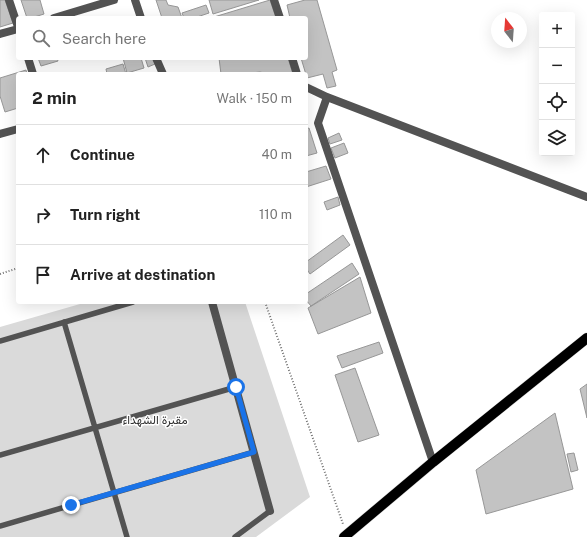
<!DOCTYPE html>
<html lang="en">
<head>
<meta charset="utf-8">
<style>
  body { margin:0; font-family:"Public Sans",Vazirmatn,sans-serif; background:#f6f6f6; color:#222 }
  .controls { position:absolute; right:12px; top:12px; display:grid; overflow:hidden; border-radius:4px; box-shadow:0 4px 16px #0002 }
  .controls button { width:36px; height:36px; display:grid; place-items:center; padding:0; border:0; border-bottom:1px solid #e0e0e0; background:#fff; color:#222; font:20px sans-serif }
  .compass { position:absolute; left:491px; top:12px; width:36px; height:36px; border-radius:50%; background:#fff; box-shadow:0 4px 16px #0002; rotate:343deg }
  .stop { position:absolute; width:12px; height:12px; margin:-9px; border:3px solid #1a73e8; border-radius:50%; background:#fff }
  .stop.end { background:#1a73e8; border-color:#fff; box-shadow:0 1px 4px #0008 }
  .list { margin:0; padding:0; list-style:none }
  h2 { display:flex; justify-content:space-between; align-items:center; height:52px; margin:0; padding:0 16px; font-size:17px }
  h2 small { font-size:13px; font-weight:400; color:#767676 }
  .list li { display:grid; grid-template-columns:26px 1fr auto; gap:12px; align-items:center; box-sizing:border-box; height:60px; padding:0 16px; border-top:1px solid #e0e0e0 }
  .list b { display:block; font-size:15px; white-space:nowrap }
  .list em { font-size:13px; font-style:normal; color:#767676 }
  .icon { flex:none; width:22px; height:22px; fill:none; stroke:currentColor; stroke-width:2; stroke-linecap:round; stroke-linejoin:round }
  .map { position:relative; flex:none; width:587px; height:537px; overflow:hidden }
  .search { position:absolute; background:#fff; box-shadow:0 4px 16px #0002; left:16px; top:16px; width:292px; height:44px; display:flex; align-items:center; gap:10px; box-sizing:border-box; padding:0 14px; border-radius:4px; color:#767676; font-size:15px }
  .panel { position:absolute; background:#fff; box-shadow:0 4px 16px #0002; left:16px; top:72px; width:292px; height:232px; border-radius:4px }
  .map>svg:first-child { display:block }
</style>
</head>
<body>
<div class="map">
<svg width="587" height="537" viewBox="0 0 587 537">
  <rect width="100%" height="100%" fill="#fff"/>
  <path fill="#dadada" d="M87 302H245L310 497 256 537H0V327Z"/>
  <path fill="#c3c3c3" stroke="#979797" d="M0 0H5L13 23 0 27Z
    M21 0H40L44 14 31 18H27Z
    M156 0H166L168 5 178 7 182 18H162Z
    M209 0H259L213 14Z
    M270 0 276 18H215L214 17Z
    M305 0H317L337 70 332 72 336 86 327 88 323 74 307 78 301 58H306V18H290L287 5Z
    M206 5 209 13 194 18H184L182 13Z
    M38 58H57L58 61 41 66Z
    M123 58H133V59L141 58 144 68 127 73Z
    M145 58H153L155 64 148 67Z
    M219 58H288L293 74H268L260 72 243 74H221Z
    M123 64 126 74H107L106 69Z
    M26 70 27 74H18V108L5 112 0 96V78Z
    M309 128 317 153 306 156V129Z
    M339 133 342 140 330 144 328 138Z
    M344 143 348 153 335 158 331 148Z
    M326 166 331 179 306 187V172Z
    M338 197 340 205 327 210 324 202Z
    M343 235 350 245 310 274 306 268V262Z
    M352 263 359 274 311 306 306 300V294Z
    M360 277 371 313 318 334 308 308Z
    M379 342 383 353 342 368 337 356Z
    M355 368 379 435 358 442 335 375Z
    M587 384V418L580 389Z
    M555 413 573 489 486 514 476 470Z
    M574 453 578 470 571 472 567 454Z"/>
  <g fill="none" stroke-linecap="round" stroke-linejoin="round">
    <defs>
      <path id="primary" d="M344 537 433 462 587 338"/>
    </defs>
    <use href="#primary" stroke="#dbdbdb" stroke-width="11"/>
    <path stroke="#757575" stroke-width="2" stroke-dasharray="1 2" stroke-linecap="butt" d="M0 274 18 268
      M265 302 343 524"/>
    <path stroke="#535353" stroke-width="5.5" d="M64 322 127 537
      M0 341 133 302
      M0 455 236 387
      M0 526 254 452
      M235 537 270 511"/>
    <path stroke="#535353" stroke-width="8" d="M9 0 18 27
      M135 0 141 18
      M274 0 280 18
      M54 18 114 0
      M0 34 18 29
      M28 58 33 74
      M156 58 163 74
      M292 58 297 74
      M306 87 327 97 587 197
      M327 97 318 123 433 462
      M0 134 18 129
      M212 302 270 511"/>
    <use href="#primary" stroke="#000" stroke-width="10"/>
  </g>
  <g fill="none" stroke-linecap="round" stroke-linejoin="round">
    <path stroke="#1a73e8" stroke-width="5" d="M71 505 254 452 236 387"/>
  </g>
  <g text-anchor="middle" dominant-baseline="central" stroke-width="3" stroke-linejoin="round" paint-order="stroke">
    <g font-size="12" fill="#313131" stroke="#fff">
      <text x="155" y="420">مقبرة الشهداء</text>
    </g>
  </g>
</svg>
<div class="controls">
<button>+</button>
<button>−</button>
<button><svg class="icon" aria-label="locate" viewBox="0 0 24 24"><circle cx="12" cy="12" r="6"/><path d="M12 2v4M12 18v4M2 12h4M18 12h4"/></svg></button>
<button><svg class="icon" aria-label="layers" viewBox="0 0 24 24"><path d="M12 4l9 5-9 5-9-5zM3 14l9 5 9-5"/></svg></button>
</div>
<svg class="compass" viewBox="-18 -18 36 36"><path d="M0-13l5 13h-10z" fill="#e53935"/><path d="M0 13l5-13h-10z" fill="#767676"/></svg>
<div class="stop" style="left:236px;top:387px"></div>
<div class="stop end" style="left:71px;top:505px"></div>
<div class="search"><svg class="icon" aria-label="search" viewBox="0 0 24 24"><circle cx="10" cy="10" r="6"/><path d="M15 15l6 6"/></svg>Search here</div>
<section class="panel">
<h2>2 min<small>Walk · 150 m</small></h2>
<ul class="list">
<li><svg class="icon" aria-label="ahead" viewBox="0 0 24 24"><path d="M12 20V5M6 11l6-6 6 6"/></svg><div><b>Continue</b></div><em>40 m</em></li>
<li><svg class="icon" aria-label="right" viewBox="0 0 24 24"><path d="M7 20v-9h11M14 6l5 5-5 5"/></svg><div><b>Turn right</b></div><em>110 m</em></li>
<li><svg class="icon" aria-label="arrive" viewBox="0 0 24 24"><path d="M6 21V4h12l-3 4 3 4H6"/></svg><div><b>Arrive at destination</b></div></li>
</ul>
</section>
</div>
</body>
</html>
